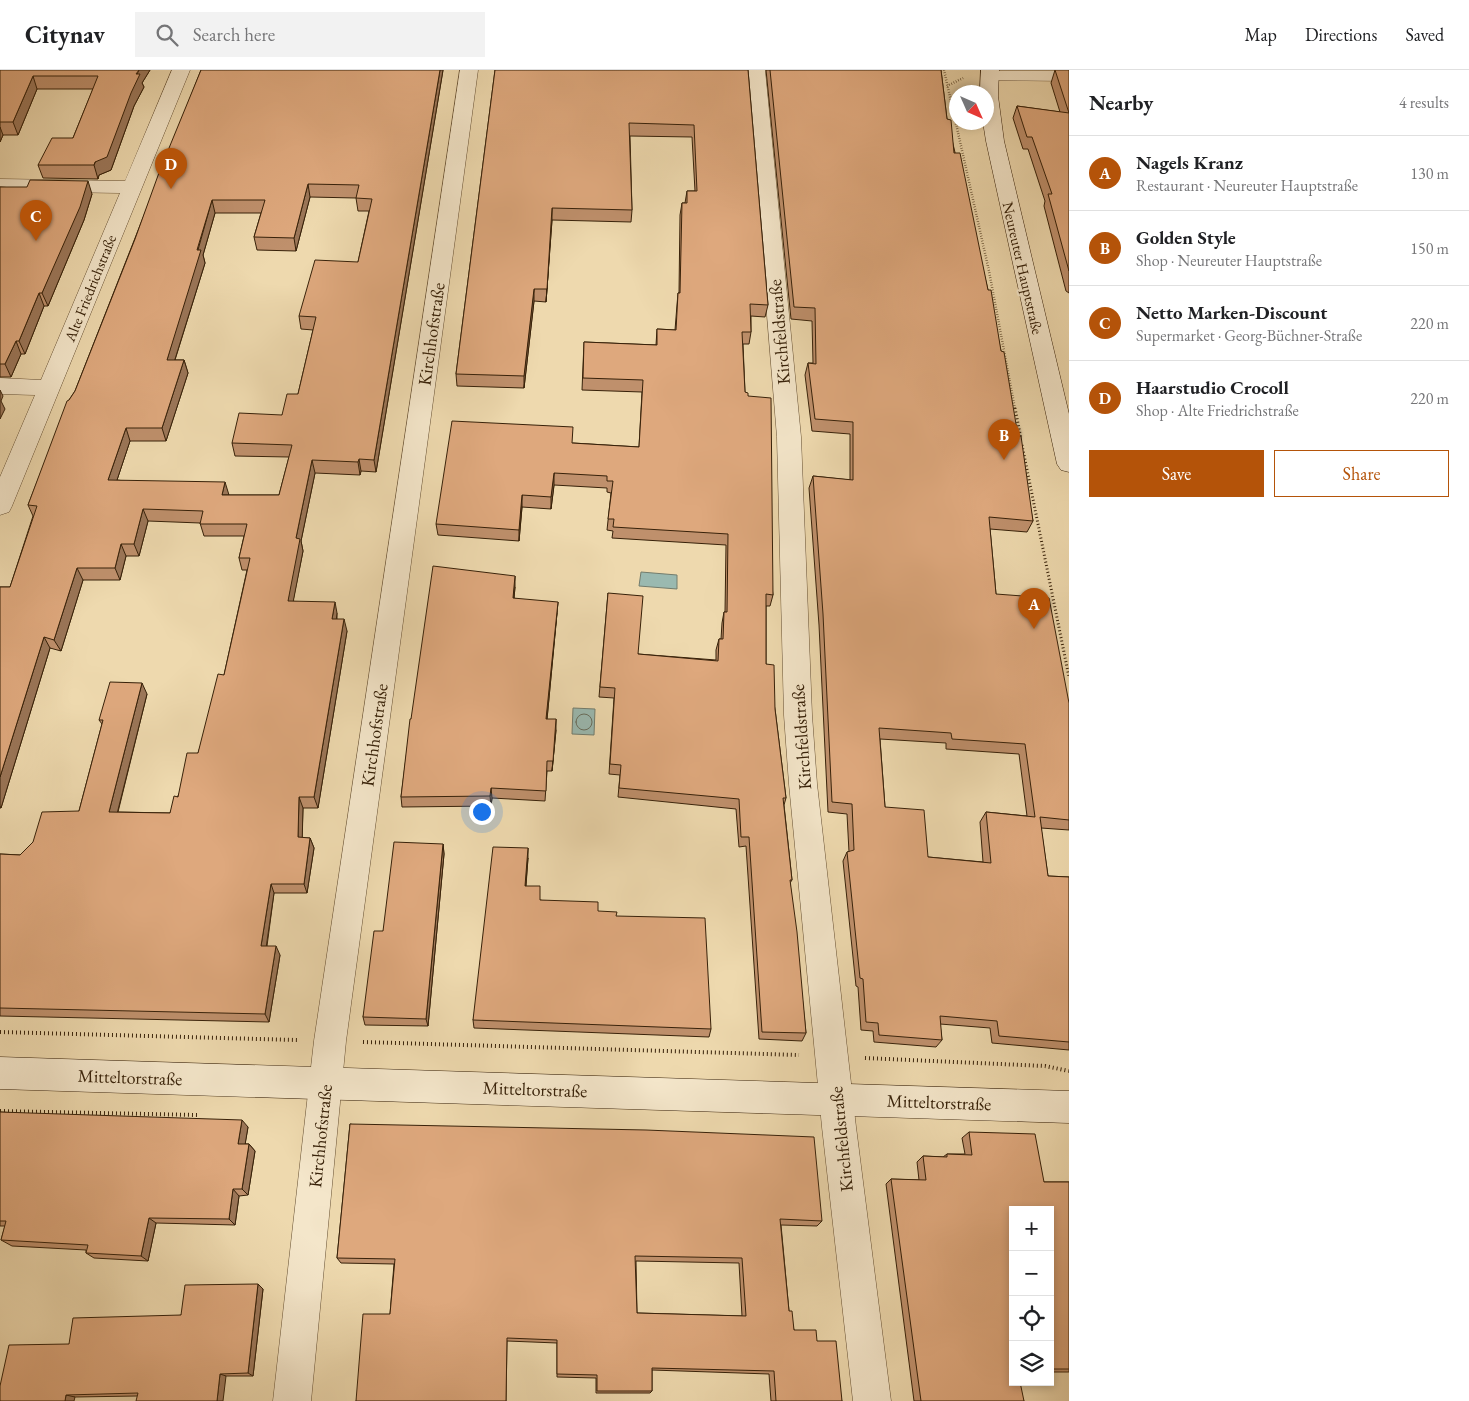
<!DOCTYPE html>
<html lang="en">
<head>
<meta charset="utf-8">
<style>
  body { margin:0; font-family:"EB Garamond",serif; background:#f2f2f2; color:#202124 }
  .controls { position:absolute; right:15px; bottom:15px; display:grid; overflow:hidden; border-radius:0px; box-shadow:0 2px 8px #0003 }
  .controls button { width:45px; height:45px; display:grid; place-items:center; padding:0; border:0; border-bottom:1px solid #e0e0e0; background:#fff; color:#202124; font:25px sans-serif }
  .compass { position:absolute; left:949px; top:15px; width:45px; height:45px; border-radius:50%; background:#fff; box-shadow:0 2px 8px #0003; rotate:135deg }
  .you { position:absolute; left:481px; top:741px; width:18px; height:18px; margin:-12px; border:4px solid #fff; border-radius:50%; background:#1a73e8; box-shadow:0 0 0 8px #1a73e833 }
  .badge { display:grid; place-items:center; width:32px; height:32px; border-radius:50%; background:#b45309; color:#fff; font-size:16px; font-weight:700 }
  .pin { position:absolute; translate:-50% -41px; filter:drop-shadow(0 1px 2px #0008) }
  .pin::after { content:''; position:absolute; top:26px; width:18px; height:15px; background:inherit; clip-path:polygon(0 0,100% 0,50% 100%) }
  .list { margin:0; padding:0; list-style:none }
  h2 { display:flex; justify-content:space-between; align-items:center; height:65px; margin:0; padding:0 20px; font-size:21px }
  h2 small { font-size:16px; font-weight:400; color:#757577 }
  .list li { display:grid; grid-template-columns:32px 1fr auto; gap:15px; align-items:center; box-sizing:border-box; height:75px; padding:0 20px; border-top:1px solid #e0e0e0 }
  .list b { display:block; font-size:19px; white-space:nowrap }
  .list p { margin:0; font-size:16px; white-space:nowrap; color:#757577 }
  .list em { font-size:16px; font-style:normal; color:#757577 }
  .actions { display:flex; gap:10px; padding:15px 20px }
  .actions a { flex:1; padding:11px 0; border:1px solid #b45309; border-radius:0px; text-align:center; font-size:18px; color:#b45309 }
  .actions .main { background:#b45309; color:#fff }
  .icon { flex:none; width:28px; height:28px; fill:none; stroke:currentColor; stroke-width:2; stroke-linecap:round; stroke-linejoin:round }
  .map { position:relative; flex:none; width:1069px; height:1331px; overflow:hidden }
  header { display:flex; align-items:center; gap:30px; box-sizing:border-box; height:70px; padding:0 25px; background:#fff; border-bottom:1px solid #e0e0e0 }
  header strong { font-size:24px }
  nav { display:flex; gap:28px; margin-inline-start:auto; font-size:18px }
  .search { width:350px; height:45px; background:#f2f2f2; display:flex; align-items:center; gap:12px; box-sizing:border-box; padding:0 18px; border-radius:0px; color:#757577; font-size:19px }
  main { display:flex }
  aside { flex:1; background:#fff }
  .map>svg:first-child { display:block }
</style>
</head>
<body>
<header>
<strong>Citynav</strong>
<div class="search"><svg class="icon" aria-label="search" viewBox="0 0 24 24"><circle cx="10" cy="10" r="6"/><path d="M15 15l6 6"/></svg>Search here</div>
<nav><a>Map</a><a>Directions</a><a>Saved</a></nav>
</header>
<main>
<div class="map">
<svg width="1069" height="1331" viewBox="0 0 1069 1331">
  <rect width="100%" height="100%" fill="#eed9ae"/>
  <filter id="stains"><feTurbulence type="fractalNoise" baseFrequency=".004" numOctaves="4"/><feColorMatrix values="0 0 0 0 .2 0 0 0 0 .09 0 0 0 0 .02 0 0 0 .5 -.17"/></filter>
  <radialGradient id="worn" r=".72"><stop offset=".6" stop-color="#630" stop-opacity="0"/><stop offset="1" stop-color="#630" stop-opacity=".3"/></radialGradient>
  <path fill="#9ab9b0" stroke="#727c6d" d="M641 502 677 505V519L639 516Z
    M573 638 595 639 594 665 572 664Z"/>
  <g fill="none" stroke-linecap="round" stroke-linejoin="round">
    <path stroke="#686d5c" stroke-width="1" d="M576 652a8 8 0 1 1 16 0a8 8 0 1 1-16 0Z"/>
    <defs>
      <path id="street" d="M172 0H190L12 436 9 442 0 445V407L35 325 0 324V308L41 310 120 123 0 121V109L125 111Z
        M460 0H478L346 971 311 1331H273L314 971Z
        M747 0H765L801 367 812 645 817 714 856 1057 891 1331H853L822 1057 789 714 784 645 777 367Z
        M990 1H1069V11L984 10 981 6 984 2Z"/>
      <path id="secondary" d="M981 0H999L998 26 1004 71 1069 344V402L1061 400 1057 394 986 71 983 52H986V22H980Z
        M0 987 1069 1021V1053L0 1019Z"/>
    </defs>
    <use href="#street" stroke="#654f32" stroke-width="1"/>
    <use href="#secondary" stroke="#372109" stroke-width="1"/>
    <path stroke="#372109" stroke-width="2.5" stroke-dasharray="0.5 2" stroke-linecap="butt" d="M944 0 989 201 1015 339
      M947 16 963 8"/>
    <path stroke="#372109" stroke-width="3" stroke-dasharray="1 2.5" stroke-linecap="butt" d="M1015 338 1021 369
      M1022 375 1069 607"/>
    <path stroke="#372109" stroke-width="4" stroke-dasharray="1 3" stroke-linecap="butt" d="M0 962 297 970
      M363 972 799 985
      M865 988 1045 996 1069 1001
      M0 1041 197 1045"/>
    <use href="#street" fill="#f4e6ca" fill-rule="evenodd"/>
    <use href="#secondary" fill="#f4e6ca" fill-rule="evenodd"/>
  </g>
  <path fill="#bf906c" stroke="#372109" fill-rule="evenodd" d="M0 0H150L142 13 144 17 134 36 111 100 99 105 98 109 43 108 38 95 73 68 93 19H37L18 65H3L0 72Z
    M201 0H443L376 402 361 401 360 405 315 403 301 471 303 481 293 531 337 543V549L347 561 318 738H303L302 768H310L314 778 307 823H274L267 876 280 885 269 952 0 946V784L20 785 79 741 102 654 99 650 147 624 118 742 170 743 198 683 224 605 247 500H242L239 488 244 466H204L200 453 148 451 139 486H126L120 510H83L61 581 50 578 1 738H0V517H10L33 446 28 435 69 330 75 321ZM310 127 356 128 358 141H369L358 192 299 246 301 259 313 260 298 324 282 345 232 373 235 386 289 387 279 425H229L117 410 130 371H166L188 303 184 290H175L205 193 203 185 215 143H261L254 167 257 180 296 181Z
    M495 0H748L768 235 765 247 751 246V262L749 274H743L745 322 748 326 773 525 770 536H766V594L775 639 786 728 784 735 792 810 790 813 806 963 802 971 759 969 746 776 739 777 736 739 618 727 620 705 609 704 614 628 599 627 608 523 638 584 716 590V580L719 569H721L722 553 724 542H725L726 475 612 468 613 461 607 460 611 423 607 422V418L554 415 551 439 522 437 519 471 438 465 436 454 573 373 639 377 642 322 582 320 584 272 656 275 657 259 675 260 677 235 678 223H679L680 145 682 133H685L687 121H695L692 67 630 66 632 140 631 152 552 150 546 232 534 231 524 318 457 316 456 304Z
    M766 0H941L947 49 988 220 1001 281 1033 451 1027 462 990 459 996 524 1069 633V760L1041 758 1048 806 1069 807V980L992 973 990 958 940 954 942 970 936 977 874 972 873 961 861 960 858 917 856 916 843 791 847 782H849L847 744 828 742 819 555 809 418 813 406 850 410V364L812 361 805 305 808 293H813L812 251 791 249ZM880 669 946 673V679L1019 684 1027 746 986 742 980 752 983 792 928 787 885 737Z
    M1055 0H1069V223L1066 221 1044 136 1045 131 1028 79H1023L1013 48 1017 36 1060 42 1051 13Z
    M0 117 92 124 84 150 48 236H44L25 284H21L11 307H0Z
    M515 517 514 528 557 543 547 649 556 660 552 701H547L545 731 492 728 491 736 402 737 401 727 411 649Z
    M443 774 444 784 428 956 365 955 363 947 383 861Z
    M528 788 526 816 540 830 616 846 711 959 709 967 474 958 473 950Z
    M0 1042 248 1057 245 1074H249L255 1081 248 1125 239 1126 235 1155 156 1153 148 1191 94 1188 86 1183V1180L12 1176 1 1170 5 1156H0Z
    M350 1054 822 1151 817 1156 781 1155 789 1241 794 1260 817 1271 842 1331H771L769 1304 652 1300V1321L650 1323H596V1308L557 1307V1273L507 1271 506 1331H356L390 1244 394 1194 341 1193 337 1188ZM636 1191 739 1193 742 1246 637 1243Z
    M969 1062 1044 1112H1069V1302H1050V1140L1013 1312 1024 1331H914L886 1114 891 1109 919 1110 917 1092 923 1086 943 1087 947 1084H965L962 1068Z
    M263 1219 253 1306H226L137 1326 75 1327 0 1331 69 1274 181 1245Z"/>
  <path fill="#9b7658" stroke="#372109" d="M139 0H150L142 13 144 17 134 36 111 100 99 105 98 109 94 95Z
    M440 0H443L376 402 374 390Z
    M33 6 37 19 18 65 13 52Z
    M0 57 3 65 0 72Z
    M88 111 92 124 84 150 48 236 42 223Z
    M308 114 310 127 296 181 294 168Z
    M212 130 215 143 203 185 205 193 171 302 167 290Z
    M552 138V150L546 232 547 219Z
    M534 219V231L524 318V306Z
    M39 223 44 236 25 284 19 271Z
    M16 271 21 284 11 307 5 294Z
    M184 290 188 303 166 371 162 358Z
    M0 320 3 326 1 331 5 339 0 349Z
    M126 358 130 371 113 422 108 410Z
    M359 389 361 401 360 405 358 392Z
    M312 390 315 403 301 471 303 481 291 543 288 531 296 468Z
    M554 403V415L551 439V427Z
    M225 412 229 425H222Z
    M522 425V437L519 471V460Z
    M143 439 148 451 139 486 134 474Z
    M121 474 126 486 120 510 115 498Z
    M77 498 83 510 61 581 54 570Z
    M515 506V517L513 539V528Z
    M335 532 337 543 335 561 332 549Z
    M558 532 557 543 546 660V649Z
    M344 549 347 561 318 738 314 727Z
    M44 567 50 578 1 738 0 736V707Z
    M142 613 147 624 115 752 109 742Z
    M556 649V660L552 701 553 691Z
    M491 718 492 728 491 736 490 726Z
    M299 727 303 738 302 777 298 767Z
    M310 768 314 778 307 823 304 814Z
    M443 774 444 784 428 956 426 949Z
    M528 778V788L525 825V816Z
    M271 814 274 823 265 885 261 876Z
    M276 876 280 885 269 952 265 944Z
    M242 1050 248 1057 244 1081 238 1074Z
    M249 1074 255 1081 248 1125 242 1119Z
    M233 1119 239 1126 235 1155 229 1149Z
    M149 1148 156 1153 148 1191 141 1186Z
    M258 1214 263 1219 253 1306 248 1303Z
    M220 1304 226 1306 223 1331H217Z
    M66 1325 75 1327 74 1331H65Z"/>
  <path fill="#dea87d" stroke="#372109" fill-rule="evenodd" d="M0 0H139L136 4H140L131 23 107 87 95 92 94 95H38L52 68H73L98 6H33L13 52H0Z
    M201 0H440L374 390 359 389 358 392 312 390 296 468 300 469 288 531 335 532 332 549H344L314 727H299L298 767 310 768 304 814H271L261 876H276L265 944 0 938V784L20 785 33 772 42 742 79 741 103 650H99L110 612 142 613 109 742 170 743 174 726 178 727 187 683H198L218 604 224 605 250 488H239L247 454H200L203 441 143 439 134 474H121L115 498H77L54 570 44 567 0 707V517H10L37 436 28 435 67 331 69 330 75 321 135 169 160 100ZM308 114 359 115 356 128 372 129 358 192 315 190 299 246 316 247 298 324H287L282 345 239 343 232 373 292 375 279 425H222L225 412 108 410 126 358H162L184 290H167L201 180H197L212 130H265L254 167 294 168Z
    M495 0H748L768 235 750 234 751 262H742L745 322 748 323V326L771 328 773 525 766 524V594L774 595 775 639 786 728H783L792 810H790L797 862 806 963 762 962 749 767H741L739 729 619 718 621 695 610 694 615 618 600 617 608 523 643 526 638 584 718 591 719 569H723L724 542H727L728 464 613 457 614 449H608L613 411H607V406L554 403 551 427 522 425 519 460 436 454 452 351 573 357 572 373 639 377 643 310 583 308 584 272 657 275V259L676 260 678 223H680L682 133H687V121H697L694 55 629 53 632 140 552 138 547 219H534L524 306 456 304Z
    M770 0H941L947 49 951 50 954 83H960L988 220H991L1001 281 1004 282 1018 366H1021L1033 451 989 447 996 524 1049 528 1069 633V750L1040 747 1048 806 1069 807V972L999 966 997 951 940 946 942 970 879 965 878 953 866 952 863 909 860 908 847 782 854 780 852 734 832 732 823 544 813 406 853 410V352L815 349 808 293 816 294 815 238 794 237ZM879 658 951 663 952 669 1025 674 1035 747 986 742 991 793 928 787 924 740 885 737Z
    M1055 0H1069V201L1048 124H1052L1032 67H1027L1017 36 1069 43Z
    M30 110 88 111 80 137 42 223H39L19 271H16L5 294H0V117H27Z
    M433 496 515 506 513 528 558 532 546 649H556L553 691H547L546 721 491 718 490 726 401 727 410 649H411Z
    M394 772 443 774 426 949 363 947 374 861H383Z
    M493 777 528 778 525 816H540V830L598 832V841L617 842 616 846 705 848 711 959 473 950Z
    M0 1042 242 1050 238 1074H249L242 1119H233L229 1149 149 1148 141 1186 86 1183 88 1175 1 1170 6 1151H0Z
    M350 1054 646 1060 814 1067 822 1151 780 1149 789 1241H792L794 1260H816L817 1271H836L842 1331H776L774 1301 652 1298V1321H597V1305L557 1304V1270L507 1268 506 1331H356L363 1244H390L395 1189 337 1188ZM635 1186 742 1188 746 1246 637 1243Z
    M969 1062 1035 1064 1044 1112H1069V1299H1050V1140H1013V1312H1020L1024 1331H921L891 1109 926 1110 923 1086 947 1087V1084L972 1085Z
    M258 1214 248 1303 220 1304 217 1331H136L138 1323 66 1325 65 1331H0V1316L9 1275 69 1274 73 1248 181 1245 185 1215Z"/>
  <g text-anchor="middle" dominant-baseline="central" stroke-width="4" stroke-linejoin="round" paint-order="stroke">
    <g font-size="15" fill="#372109" stroke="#f4e6ca">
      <text transform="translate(1023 198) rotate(77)">Neureuter Hauptstraße</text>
      <text transform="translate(90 218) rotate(-68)">Alte Friedrichstraße</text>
    </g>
    <g font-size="18" fill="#372109" stroke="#f4e6ca">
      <text transform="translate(779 262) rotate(-95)">Kirchfeldstraße</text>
      <text transform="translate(431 264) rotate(-82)">Kirchhofstraße</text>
      <text transform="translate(374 665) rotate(-82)">Kirchhofstraße</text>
      <text transform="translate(801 667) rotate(-94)">Kirchfeldstraße</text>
      <text transform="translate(130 1007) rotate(2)">Mitteltorstraße</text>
      <text transform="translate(535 1019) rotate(2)">Mitteltorstraße</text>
      <text transform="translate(939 1032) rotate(2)">Mitteltorstraße</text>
      <text transform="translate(320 1066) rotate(-84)">Kirchhofstraße</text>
      <text transform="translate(841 1069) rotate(-96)">Kirchfeldstraße</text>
    </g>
  </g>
  <rect width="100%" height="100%" filter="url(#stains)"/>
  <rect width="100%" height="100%" fill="url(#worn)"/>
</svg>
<div class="controls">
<button>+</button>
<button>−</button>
<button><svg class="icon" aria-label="locate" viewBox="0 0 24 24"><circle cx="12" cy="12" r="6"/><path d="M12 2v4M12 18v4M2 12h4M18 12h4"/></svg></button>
<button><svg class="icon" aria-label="layers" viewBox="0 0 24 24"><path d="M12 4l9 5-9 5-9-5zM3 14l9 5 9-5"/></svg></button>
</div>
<svg class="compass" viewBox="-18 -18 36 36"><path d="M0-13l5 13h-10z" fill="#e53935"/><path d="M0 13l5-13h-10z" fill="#757577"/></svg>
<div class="you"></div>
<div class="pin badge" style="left:1034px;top:559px">A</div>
<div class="pin badge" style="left:1004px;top:390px">B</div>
<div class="pin badge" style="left:36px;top:171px">C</div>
<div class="pin badge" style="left:171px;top:119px">D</div>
</div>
<aside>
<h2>Nearby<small>4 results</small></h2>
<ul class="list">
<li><span class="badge">A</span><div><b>Nagels Kranz</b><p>Restaurant · Neureuter Hauptstraße</p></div><em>130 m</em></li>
<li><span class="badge">B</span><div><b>Golden Style</b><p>Shop · Neureuter Hauptstraße</p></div><em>150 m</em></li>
<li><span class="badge">C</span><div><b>Netto Marken-Discount</b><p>Supermarket · Georg-Büchner-Straße</p></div><em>220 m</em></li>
<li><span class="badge">D</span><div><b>Haarstudio Crocoll</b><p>Shop · Alte Friedrichstraße</p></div><em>220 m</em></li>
</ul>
<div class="actions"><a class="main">Save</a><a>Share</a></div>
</aside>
</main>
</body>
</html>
